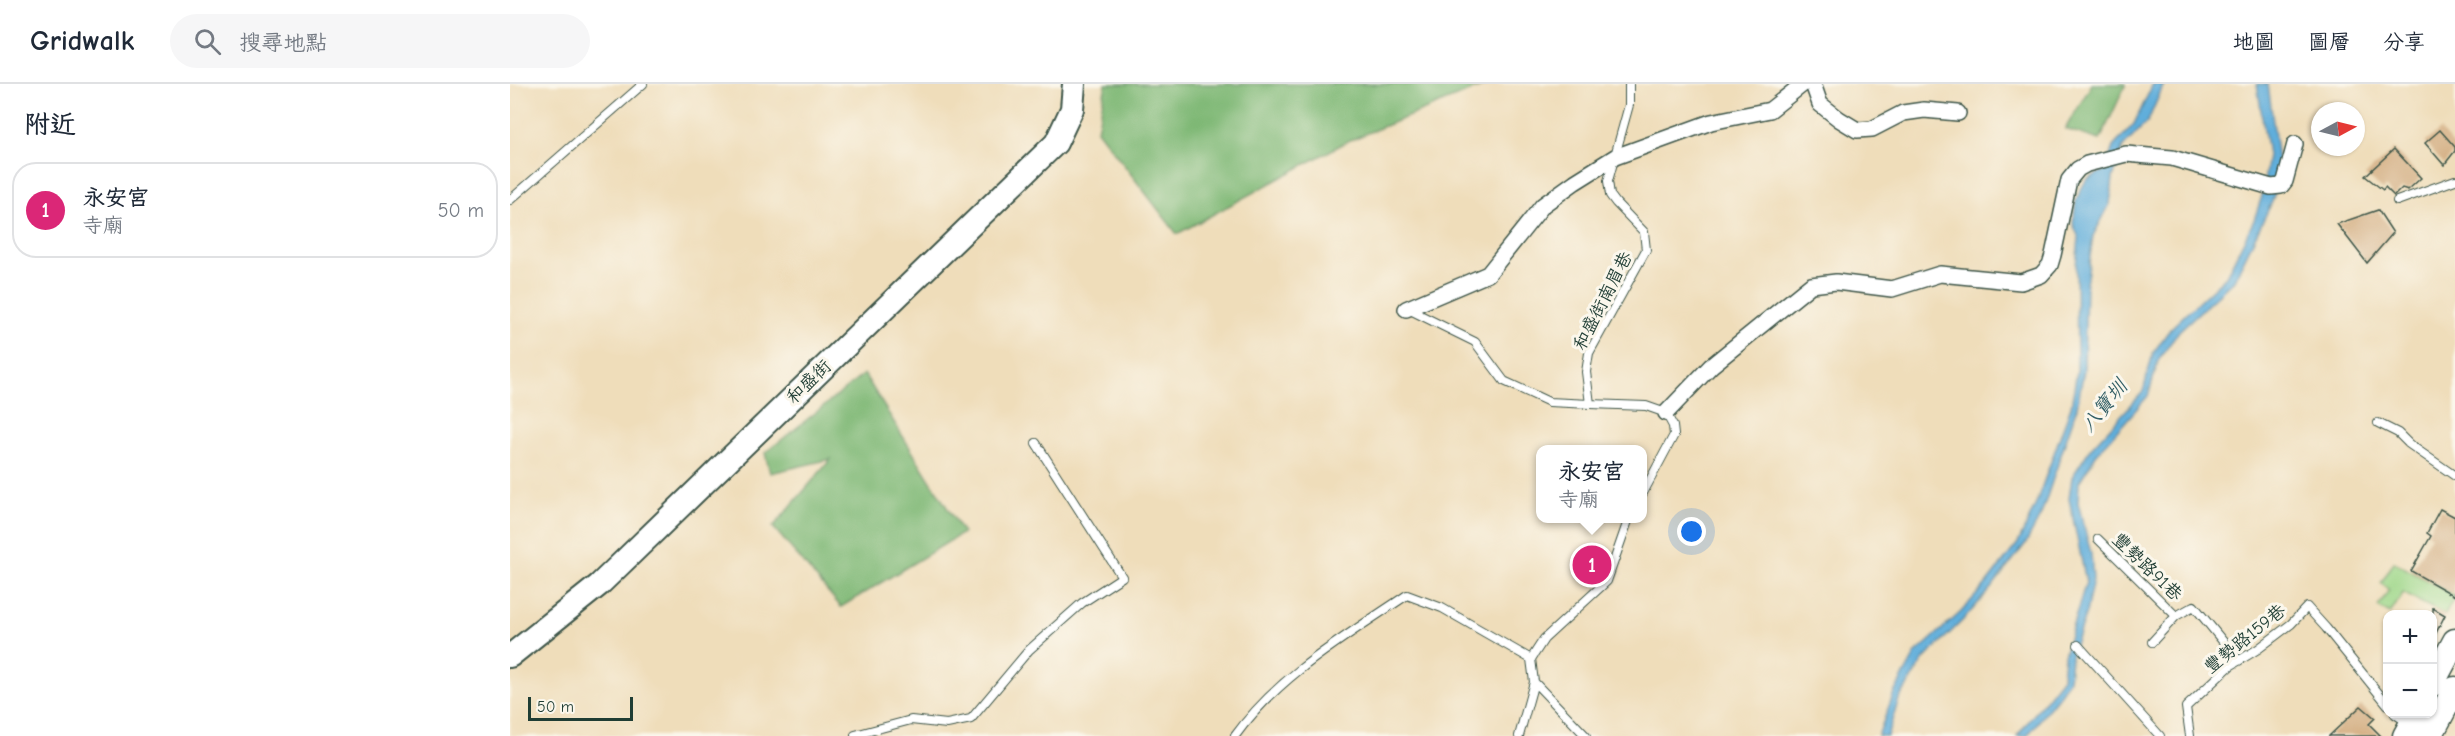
<!DOCTYPE html>
<html lang="zh-TW">
<head>
<meta charset="utf-8">
<style>
  body { margin:0; font-family:"Comic Neue","LXGW WenKai TC",sans-serif; background:#f6f6f7; color:#1f2937 }
  .controls { position:absolute; right:18px; bottom:18px; display:grid; overflow:hidden; border-radius:12px; box-shadow:0 2px 4px #0004 }
  .controls button { width:54px; height:54px; display:grid; place-items:center; padding:0; border:0; border-bottom:2px solid #e0e1e3; background:#fff; color:#1f2937; font:30px sans-serif }
  .compass { position:absolute; left:1801px; top:18px; width:54px; height:54px; border-radius:50%; background:#fff; box-shadow:0 2px 4px #0004; rotate:83deg }
  .scale { position:absolute; left:18px; bottom:15px; width:105px; box-sizing:border-box; padding-left:6px; border:3px solid #1f3d34; border-top:0; font-size:16px; line-height:21px; white-space:nowrap; color:#1f3d34; -webkit-text-stroke:4px #fbf7ec; paint-order:stroke }
  .you { position:absolute; left:1182px; top:448px; width:21px; height:21px; margin:-15px; border:4px solid #fff; border-radius:50%; background:#1a73e8; box-shadow:0 0 0 9px #1a73e833 }
  .badge { display:grid; place-items:center; width:39px; height:39px; border-radius:50%; background:#db2777; color:#fff; font-size:20px; font-weight:700 }
  .pin { position:absolute; translate:-50% -50%; border:3px solid #fff; box-shadow:0 2px 6px #0006 }
  .popup { position:absolute; left:1026px; top:361px; width:111px; height:78px; box-sizing:border-box; display:grid; place-content:center; border-radius:12px; background:#fff; filter:drop-shadow(0 2px 4px #0005); font-size:20px; white-space:nowrap; color:#747a83 }
  .popup b { font-size:22px; color:#1f2937 }
  .popup::after { content:''; position:absolute; left:50%; top:100%; margin-left:-12px; border:12px solid transparent; border-top-color:#fff }
  .list { margin:0; padding:0; list-style:none }
  h2 { display:flex; justify-content:space-between; align-items:center; height:78px; margin:0; padding:0 24px; font-size:26px }
  h2 small { font-size:20px; font-weight:400; color:#747a83 }
  .list li { display:grid; grid-template-columns:39px 1fr auto; gap:18px; align-items:center; box-sizing:border-box; height:96px; margin:0 12px 12px; padding:0 12px; border:2px solid #e0e1e3; border-radius:24px }
  .list b { display:block; font-size:22px; white-space:nowrap }
  .list p { margin:0; font-size:20px; white-space:nowrap; color:#747a83 }
  .list em { font-size:20px; font-style:normal; color:#747a83 }
  .icon { flex:none; width:33px; height:33px; fill:none; stroke:currentColor; stroke-width:2; stroke-linecap:round; stroke-linejoin:round }
  .map { position:relative; flex:none; width:1945px; height:652px; overflow:hidden }
  header { display:flex; align-items:center; gap:36px; box-sizing:border-box; height:84px; padding:0 30px; background:#fff; border-bottom:2px solid #e0e1e3 }
  header strong { font-size:28px }
  nav { display:flex; gap:33px; margin-inline-start:auto; font-size:21px }
  .search { width:420px; height:54px; background:#f6f6f7; display:flex; align-items:center; gap:15px; box-sizing:border-box; padding:0 21px; border-radius:33px; color:#747a83; font-size:22px }
  main { display:flex }
  aside { flex:1; background:#fff }
  .map>svg:first-child { display:block }
</style>
</head>
<body>
<header>
<strong>Gridwalk</strong>
<div class="search"><svg class="icon" aria-label="search" viewBox="0 0 24 24"><circle cx="10" cy="10" r="6"/><path d="M15 15l6 6"/></svg>搜尋地點</div>
<nav><a>地圖</a><a>圖層</a><a>分享</a></nav>
</header>
<main>
<aside>
<h2>附近<small></small></h2>
<ul class="list">
<li><span class="badge">1</span><div><b>永安宮</b><p>寺廟</p></div><em>50 m</em></li>
</ul>
</aside>
<div class="map">
<svg width="1945" height="652" viewBox="0 0 1945 652">
  <rect width="100%" height="100%" fill="#fbf7ec"/>
  <filter id="ink" filterUnits="userSpaceOnUse"><feTurbulence type="fractalNoise" baseFrequency=".0167" numOctaves="2"/><feDisplacementMap in="SourceGraphic" scale="12" xChannelSelector="R" yChannelSelector="G"/><feConvolveMatrix kernelMatrix="1 2 1 2 8 2 1 2 1" color-interpolation-filters="sRGB"/></filter>
  <filter id="wash" filterUnits="userSpaceOnUse"><feTurbulence type="fractalNoise" baseFrequency=".008" numOctaves="4" result="noise"/><feDisplacementMap in="SourceGraphic" scale="24" xChannelSelector="R" yChannelSelector="G"/><feGaussianBlur stdDeviation="1.35" result="paint"/><feColorMatrix in="noise" values="0 0 0 0 0 0 0 0 0 0 0 0 0 0 0 0 0 1.4 0 .05"/><feComposite in="paint" operator="in"/></filter>
  <g filter="url(#wash)">
    <rect width="100%" height="100%" fill="#efddba"/>
    <path fill="#9ed789" stroke="#5e8a5e" stroke-width="1.5" d="M1884 478 1945 512 1935 531 1893 509 1880 530 1868 523 1879 506 1871 499Z"/>
    <path fill="#7eb875" stroke="#4e7a54" stroke-width="1.5" d="M596 0H978L838 57 667 150 587 46Z
      M1582 0H1616L1590 56 1555 45Z
      M354 290 453 449 331 523 263 443 321 375 260 389 255 369Z"/>
    <path fill="#61aedb" stroke="#407688" stroke-width="1.5" d="M1643 0H1654L1638 37 1613 63 1603 94 1600 120 1583 152 1576 201 1574 286 1567 323 1531 431 1516 459 1482 503 1457 532 1414 575 1389 615 1377 652H1368L1383 611 1406 569 1451 528 1476 500 1508 459 1525 422 1561 322 1567 287 1566 181 1569 154 1563 140 1566 116 1576 96 1595 86 1603 63 1624 40Z
      M1747 0H1758L1770 91 1762 118 1724 196 1669 247 1649 275 1638 312 1586 371 1569 398 1568 419 1581 469 1583 495 1576 529 1561 572 1559 596 1548 613 1517 652H1507L1552 595 1554 571 1576 498 1559 415 1562 393 1580 365 1633 308 1643 269 1660 245 1716 192 1744 136 1752 112 1758 71Z"/>
    <g id="blocks">
      <path fill="#d6b288" d="M1930 46 1945 63V67L1934 81 1915 59Z
        M1884 65 1911 94 1898 106 1892 104 1884 112 1875 103 1873 106 1855 92Z
        M1868 126 1883 149 1857 179 1827 140Z
        M1930 425 1945 433V512L1901 487 1921 452 1917 449Z
        M1089 468 1095 484 1094 488 1074 495 1067 476Z
        M1923 524 1935 531 1923 555Z
        M1851 622 1865 634 1859 640 1871 652H1819Z"/>
    </g>
  </g>
  <g filter="url(#ink)">
    <use href="#blocks" fill-opacity="0" stroke="#3e5548" stroke-width="1.5"/>
    <g fill="none" stroke-linecap="round" stroke-linejoin="round">
      <defs>
        <path id="service" d="M1119 0V21L1098 97 1100 111 1106 119 1134 148 1136 166 1079 269 1076 288 1080 320 1136 322 1156 329 1163 342 1164 351 1133 409
          M0 116 133 0
          M1887 117 1945 96
          M898 225 965 258 994 297 1039 318 1080 320
          M1868 339 1888 349 1899 360 1945 392
          M1588 455 1666 532
          M1642 558 1666 532 1684 522 1729 577
          M1568 561 1650 652
          M1885 630 1900 640
          M345 651 401 636 437 640 461 635 519 566 572 519 612 493 526 359
          M725 652C769 591 835 553 897 511L932 524 1021 575
          M1009 652 1024 598
          M1076 652 1024 598 1021 575 1034 555 1097 497 1119 434
          M1680 652 1676 623 1720 582 1748 565 1781 540 1797 523 1816 544 1878 621"/>
        <path id="minor" d="M1303 0 1310 20 1329 35 1347 46 1362 45 1393 29 1414 26 1448 29
          M896 225 978 190 1033 121 1065 98 1105 73 1201 38 1260 26 1293 0
          M1156 329 1201 282 1301 201 1326 198 1382 205 1430 190 1511 198 1531 191 1540 181 1543 171 1559 96 1568 85 1577 80 1616 70 1662 74 1761 103 1771 102 1775 97 1785 60"/>
        <path id="secondary" d="M0 572 89 501 546 59 562 25 564 0"/>
        <path id="primary" d="M1922 600 1945 557
          M1895 652 1907 630
          M1920 652 1945 605"/>
      </defs>
      <use href="#service" stroke="#3e5548" stroke-width="10"/>
      <use href="#minor" stroke="#3e5548" stroke-width="18"/>
      <use href="#secondary" stroke="#3e5548" stroke-width="26"/>
      <use href="#primary" stroke="#3e5548" stroke-width="27"/>
      <use href="#service" stroke="#fff" stroke-width="8"/>
      <use href="#minor" stroke="#fff" stroke-width="15"/>
      <use href="#secondary" stroke="#fff" stroke-width="22"/>
      <use href="#primary" stroke="#fff" stroke-width="24"/>
    </g>
  </g>
  <g text-anchor="middle" dominant-baseline="central" stroke-width="6" stroke-linejoin="round" paint-order="stroke">
    <g font-size="18" fill="#1f3d34" stroke="#fbf7ec">
      <text transform="translate(1093 217) rotate(-63)">和盛街南眉巷</text>
      <text transform="translate(299 298) rotate(-44)">和盛街</text>
      <text transform="translate(1637 483) rotate(44)">豐勢路91巷</text>
      <text transform="translate(1735 555) rotate(-39)">豐勢路159巷</text>
    </g>
    <g font-size="20" font-style="italic" fill="#335f66" stroke="#fbf7ec">
      <text transform="translate(1594 322) rotate(-51)">八寶圳</text>
    </g>
  </g>
</svg>
<div class="controls">
<button>+</button>
<button>−</button>
</div>
<svg class="compass" viewBox="-18 -18 36 36"><path d="M0-13l5 13h-10z" fill="#e53935"/><path d="M0 13l5-13h-10z" fill="#747a83"/></svg>
<div class="scale">50 m</div>
<div class="you"></div>
<div class="pin badge" style="left:1082px;top:481px">1</div>
<div class="popup"><b>永安宮</b>寺廟</div>
</div>
</main>
</body>
</html>
